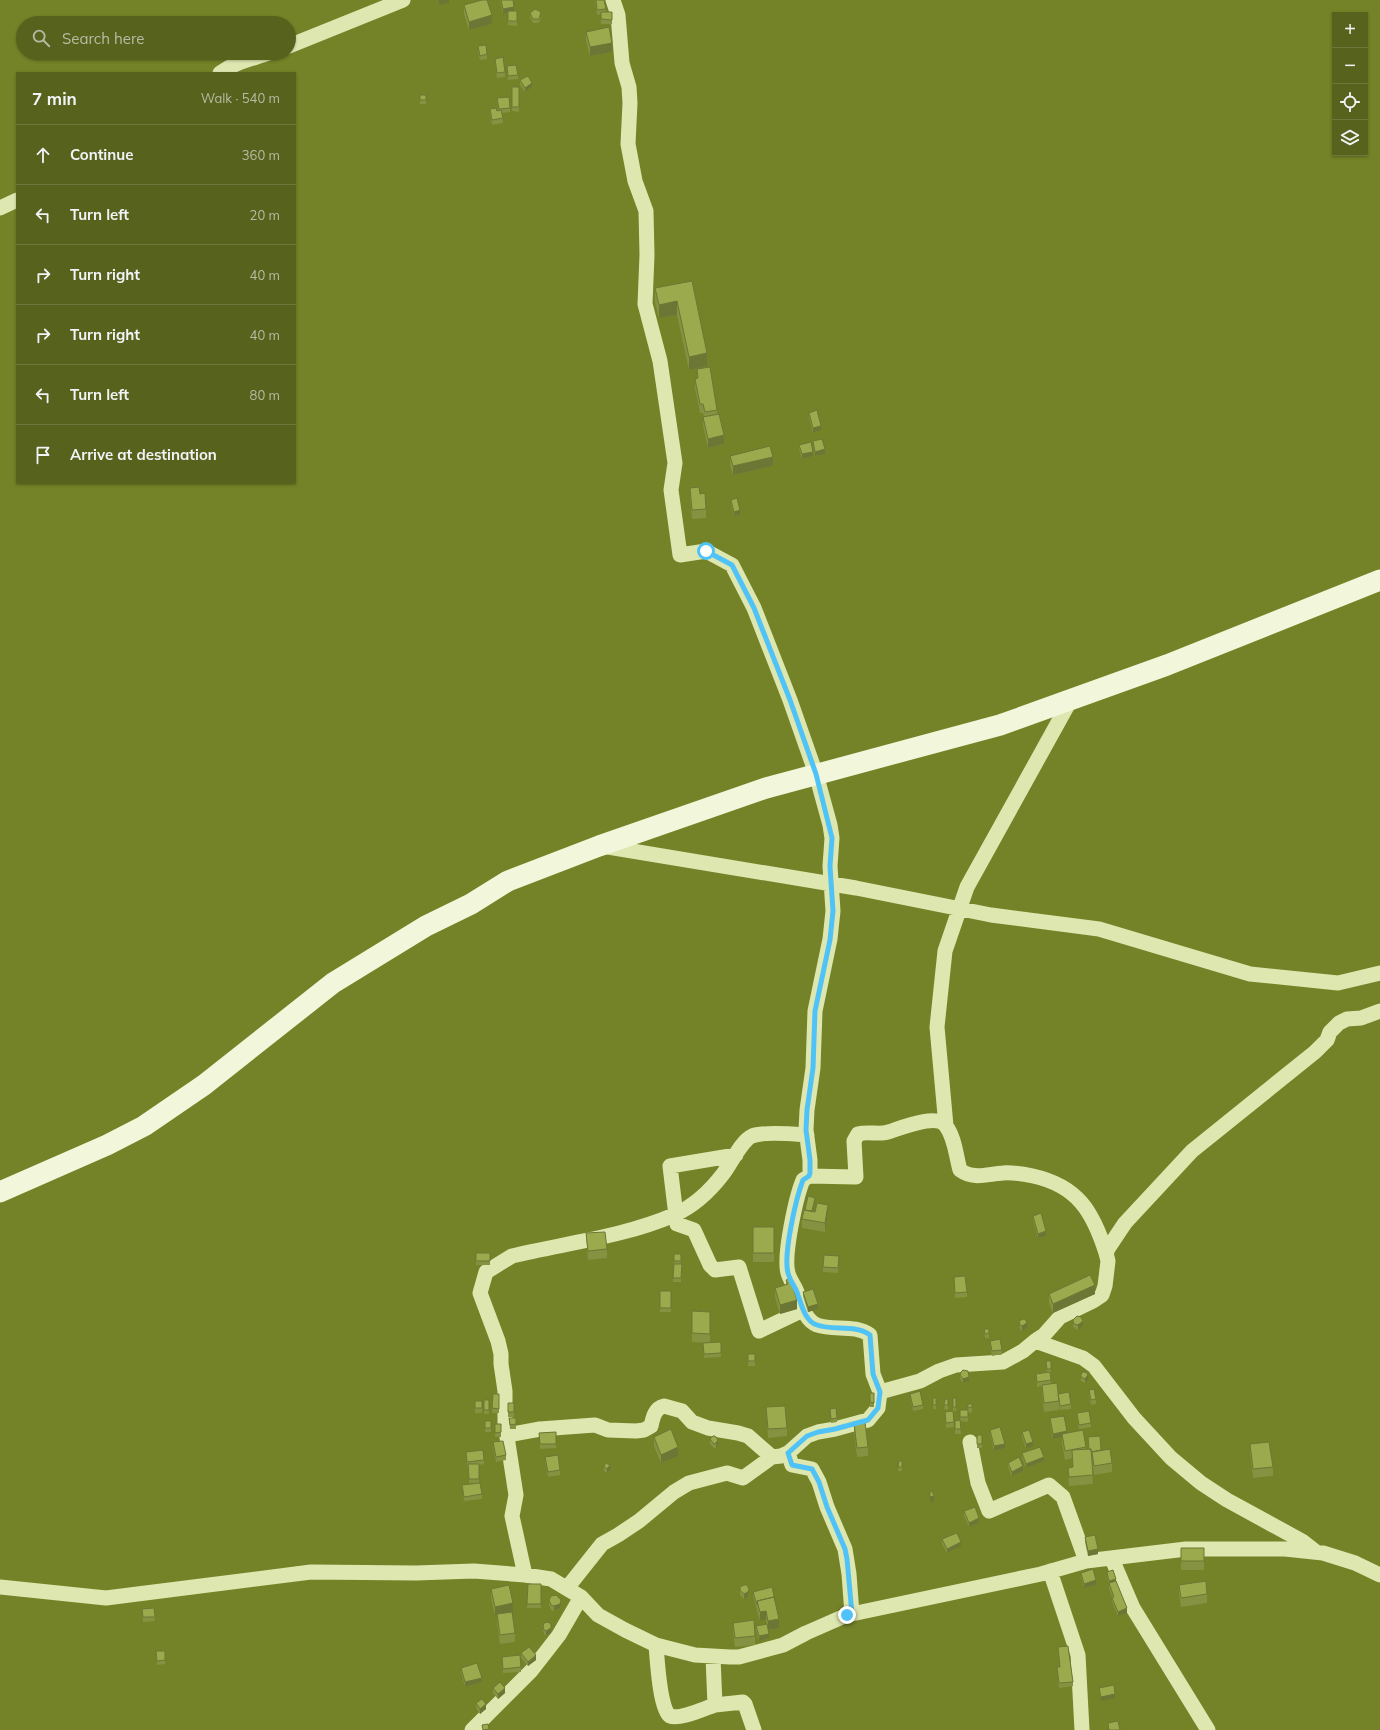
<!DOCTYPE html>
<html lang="en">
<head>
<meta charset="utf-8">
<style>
  body { margin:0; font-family:Mulish,sans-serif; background:#5d6826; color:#f1f3f6 }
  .controls { position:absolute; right:12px; top:12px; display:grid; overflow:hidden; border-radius:0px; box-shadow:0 1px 3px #0004 }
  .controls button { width:36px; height:36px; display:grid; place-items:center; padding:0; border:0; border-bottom:1px solid #6d763b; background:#57621d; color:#f1f3f6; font:20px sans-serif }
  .stop { position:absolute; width:12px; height:12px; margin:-9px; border:3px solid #4fc3f7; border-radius:50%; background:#fff }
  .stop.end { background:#4fc3f7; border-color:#fff; box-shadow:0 1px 4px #0008 }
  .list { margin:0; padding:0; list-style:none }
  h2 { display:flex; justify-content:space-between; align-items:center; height:52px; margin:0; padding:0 16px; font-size:17px }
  h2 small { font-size:13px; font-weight:400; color:#b6bca4 }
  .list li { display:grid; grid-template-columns:26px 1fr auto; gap:12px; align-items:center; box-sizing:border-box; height:60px; padding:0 16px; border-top:1px solid #6d763b }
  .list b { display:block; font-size:15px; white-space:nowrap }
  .list em { font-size:13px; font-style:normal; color:#b6bca4 }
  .icon { flex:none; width:22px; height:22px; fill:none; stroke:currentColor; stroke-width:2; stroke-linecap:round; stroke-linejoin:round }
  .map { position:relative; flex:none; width:1380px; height:1730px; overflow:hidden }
  .search { position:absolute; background:#57621d; box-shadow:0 1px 3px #0004; left:16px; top:16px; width:280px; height:44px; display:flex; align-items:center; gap:10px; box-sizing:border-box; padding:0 14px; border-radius:22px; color:#b6bca4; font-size:15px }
  .panel { position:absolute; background:#57621d; box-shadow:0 1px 3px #0004; left:16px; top:72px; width:280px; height:412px; border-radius:0px }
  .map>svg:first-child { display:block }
</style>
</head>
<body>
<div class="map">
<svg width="1380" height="1730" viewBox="0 0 1380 1730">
  <rect width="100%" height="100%" fill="#748327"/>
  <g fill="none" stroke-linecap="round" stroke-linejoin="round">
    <path stroke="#dfe7b0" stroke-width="15" d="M289 46 403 0
      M220 73C235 62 252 59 269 53
      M0 208 17 200
      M602 846 856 888 991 915 1099 929 1250 974 1338 983 1380 973
      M946 1126 937 1027 945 951 967 887 1070 701
      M736 1155 670 1166 677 1224 694 1230 710 1265 715 1270 739 1267 759 1331 803 1310
      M809 1176 856 1177 854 1141 858 1134C868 1131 879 1135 888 1132 901 1128 937 1113 946 1126 955 1138 956 1156 960 1170 974 1180 987 1174 1003 1173 1013 1172 1023 1174 1033 1176 1078 1186 1093 1212 1106 1253
      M1035 1341 1083 1358 1094 1366 1134 1418 1171 1458 1201 1483 1227 1500 1302 1541 1316 1552
      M880 1392 920 1381 939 1371 956 1365 1003 1362 1023 1351 1035 1341 1044 1335 1060 1317 1093 1301 1102 1295 1105 1286 1108 1261 1106 1253 1109 1247 1125 1223 1192 1151 1315 1052 1327 1040 1330 1032 1339 1023 1347 1019 1361 1018 1380 1011
      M507 1435 540 1429 595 1425 608 1430 636 1431 644 1430 651 1426C653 1417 655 1408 664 1406L682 1411 692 1422 708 1428 738 1433 748 1436 772 1457
      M970 1442 978 1483 989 1511 1049 1485 1063 1497 1086 1561
      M788 1453 792 1465 812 1469 819 1482 827 1507 845 1549 849 1574 852 1614
      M1112 1559 1133 1608 1208 1730
      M1050 1571 1078 1655 1082 1730
      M525 1575 512 1516 516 1495 505 1424V1391L501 1364V1354L498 1341 480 1293 486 1272 512 1256C566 1243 623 1237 674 1215 694 1206 710 1191 723 1174 731 1164 741 1141 752 1136 764 1131 794 1134 807 1135
      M0 1587 106 1598 311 1572 416 1573 474 1571 525 1575 551 1579 581 1597 598 1615 625 1630 656 1645 695 1655 730 1657H739L783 1645 806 1633 847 1615 1041 1574 1086 1561 1186 1549H1285L1323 1553 1355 1563 1380 1575
      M567 1588 602 1544 618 1535 639 1521 674 1492 689 1483 727 1473 743 1478 772 1457 781 1456 788 1453 807 1436 818 1432 835 1429 868 1420 878 1408 880 1392 873 1374 870 1335C855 1324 834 1331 817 1325 805 1320 802 1306 798 1295 796 1287 790 1281 788 1273 783 1256 796 1197 803 1180L809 1176 810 1173V1160L806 1130 807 1110 813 1068 815 1011 830 939 833 911 830 866 832 838 830 825 816 774 790 700 754 608 732 565 706 551 680 555 671 490 675 463 660 361 645 304 647 255 646 211 635 181 628 144 630 103 629 87 622 63 618 15 613 0
      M656 1645C657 1657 660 1711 670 1716 680 1720 705 1708 715 1705 724 1704 734 1703 743 1702L745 1704 754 1730
      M713 1657 715 1705
      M472 1730 531 1671 559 1635 581 1597"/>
    <path stroke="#f2f6da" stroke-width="21" d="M0 1192 107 1145 144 1126 204 1085 333 983 426 926 471 904 508 881 599 846 766 788 1000 725 1167 665 1380 580"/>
  </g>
  <path fill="#849241" d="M500 0H513L514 11H517V26L508 25V13L503 14Z
    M595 0H604L606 12H612V24H601V14L597 15Z
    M464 5 492 24 469 30 464 14Z
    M530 13 541 17 539 23H533L530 17Z
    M586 32 612 52 590 56 586 41Z
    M478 46 487 54V59L480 60 478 51Z
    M495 59 505 72V77L497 78 495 63Z
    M507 66 518 75V79L508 80Z
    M520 80 532 87 525 92 520 85Z
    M512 87H519V112L512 111Z
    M420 95 426 100V104H420Z
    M497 98 510 108V112L502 113 503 123 492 125 490 113V109L497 111 498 110Z
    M692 281 707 366 689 370 677 315 659 318 655 302V288Z
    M697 369 717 410V414L724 444 708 448 703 426V417H704L703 413H700L695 388V379L697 378Z
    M809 413 821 430 813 433 809 417Z
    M813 441 825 454 815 456 813 446Z
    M799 445 813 456 802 459 799 449Z
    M730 456 773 466 733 475 730 465Z
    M690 488 700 494 706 509V518L692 519 690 497Z
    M731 500 740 515 734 516 731 504Z
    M815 1202 813 1211 828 1214 825 1232 802 1228V1219L805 1210Z
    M1033 1216 1046 1236 1038 1238 1033 1220Z
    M753 1227H774V1262H753Z
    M586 1233 607 1249V1258L588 1260Z
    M476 1253H490V1265H476Z
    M674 1254H681V1282H673Z
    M839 1256 838 1273 823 1272V1267Z
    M954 1277 967 1292V1297L955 1298Z
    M786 1280 797 1309 780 1314 775 1297V1288L786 1285Z
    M660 1291H671V1312H660Z
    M803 1292 818 1309 808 1312 803 1296Z
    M1049 1294H1095L1053 1313 1049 1303Z
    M692 1311 710 1312V1343L692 1342Z
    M1073 1320 1083 1326 1078 1330 1074 1328 1073 1325Z
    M1019 1321 1027 1328 1022 1331 1020 1329Z
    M984 1329 989 1333V1338H985Z
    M990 1341 1002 1350V1354L992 1356 990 1345Z
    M721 1342V1357L704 1358 703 1343Z
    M748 1354H755V1366H748Z
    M1046 1361H1051V1373H1050L1051 1384 1058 1394 1071 1404V1409L1060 1410 1059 1404V1410L1044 1412 1042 1394V1386L1037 1387 1036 1374 1047 1372Z
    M1081 1374 1088 1380 1085 1383 1081 1381Z
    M960 1375 969 1381 963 1383 960 1379Z
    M1089 1390 1096 1399V1404L1091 1405 1089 1395Z
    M870 1393H874V1407H870Z
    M493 1394H499V1413H492Z
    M910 1394 923 1405V1409L913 1411 910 1398Z
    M933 1398H936V1409H933Z
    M953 1398H956V1411H953L954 1427 946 1428 945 1412 953 1411Z
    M945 1399H948V1410L944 1409Z
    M484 1400H489V1414H484Z
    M475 1401H482V1413H475Z
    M508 1403H514V1417H508Z
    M968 1404 972 1407V1412L968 1413V1422L960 1421 961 1434H955V1421L960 1420V1410H968Z
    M766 1407 787 1428V1436L768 1438Z
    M830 1409 837 1418V1422L831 1423 830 1413Z
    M1077 1413 1091 1423V1427L1079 1429 1077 1418Z
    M509 1418H516V1429H510Z
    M1050 1418 1067 1433 1086 1447V1449H1088V1437L1101 1450 1112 1463V1472L1094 1475 1092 1462 1093 1484 1069 1486 1068 1468 1073 1467 1072 1458 1065 1460 1062 1443V1437L1053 1439 1050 1423Z
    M485 1421H491V1432H485Z
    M854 1423 868 1447V1456L857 1457 854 1432Z
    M495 1424H501V1437H495Z
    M990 1430 1005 1448 994 1451 990 1434Z
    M556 1432V1448L540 1449 539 1433Z
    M1022 1432 1033 1446 1026 1449 1022 1437Z
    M977 1435 982 1444V1448H977Z
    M654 1437 678 1456 661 1463 654 1446Z
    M710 1439 718 1445 716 1448H714L710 1444Z
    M493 1442 506 1455V1460L496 1462 493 1447Z
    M1250 1444 1273 1467V1476L1253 1478 1250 1453Z
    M466 1452 484 1460V1464L479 1465V1483L482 1494V1499L464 1501 462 1485 478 1483H469L468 1466H467Z
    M1022 1453 1044 1461 1026 1468 1022 1458Z
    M545 1457 560 1470V1475L548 1477 545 1461Z
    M899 1461H902V1471H898Z
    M1008 1463 1023 1471 1012 1476 1008 1467Z
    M604 1466 610 1470 607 1473 604 1471Z
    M964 1511 979 1523 969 1527 964 1516Z
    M1085 1537 1098 1554 1088 1556 1085 1542Z
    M942 1539 961 1546 947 1553 942 1544Z
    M1181 1548H1204V1570H1181Z
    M1107 1572 1116 1581 1127 1613 1118 1616 1112 1602V1597L1109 1588V1584L1107 1577Z
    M1081 1573 1096 1585 1084 1588 1081 1577Z
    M528 1584H541V1608H527Z
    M1179 1585 1207 1594V1603L1181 1607 1179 1594Z
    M491 1589 513 1612H512L515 1633V1642L500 1644 497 1623V1616H495L491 1598Z
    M740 1590 749 1594 748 1597 744 1599 740 1595Z
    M753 1592 779 1628 768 1630 769 1638 759 1641 756 1631V1626L767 1624 766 1620 760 1621 753 1596Z
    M549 1600 561 1605 560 1608 554 1611 551 1610 549 1604Z
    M154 1608 155 1621 143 1622 142 1609Z
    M733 1623 755 1636V1645L735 1647 733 1632Z
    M543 1626 551 1633 546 1636 544 1634 543 1630Z
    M1058 1647 1073 1682V1686L1059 1688 1057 1667H1060Z
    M156 1651H165V1664L157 1665Z
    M521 1653 536 1660 528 1666 521 1658Z
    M502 1657 521 1667V1672L503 1673Z
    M461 1668 482 1682 465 1687 461 1672Z
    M493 1688 505 1693 498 1699 493 1693Z
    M476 1703 486 1709 480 1714 476 1708Z"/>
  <path fill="#6c7735" d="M439 0H449V3L439 5Z
    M514 7V12L503 14V9Z
    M492 15V24L469 30V22Z
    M612 43V52L590 56V47Z
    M532 83V87L525 92V88Z
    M677 301V315L659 318V305Z
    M707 353V366L689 370V357Z
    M821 426V430L813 433V428Z
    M724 435V444L708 448V439Z
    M825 449V454L815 456V452Z
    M813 452V456L802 459V454Z
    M773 457V466L733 475V466Z
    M740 510V515L734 516V512Z
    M815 1198V1202L812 1218V1213Z
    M828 1205V1214L825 1232V1223Z
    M1046 1231V1236L1038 1238V1234Z
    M1095 1285V1294L1053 1313V1304Z
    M797 1300V1309L780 1314V1305Z
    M818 1304V1309L808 1312V1307Z
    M1083 1321V1326L1078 1330V1325Z
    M1027 1323V1328L1022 1331V1326Z
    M1088 1375V1380L1085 1383V1379Z
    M969 1377V1381L963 1383V1379Z
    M1067 1431V1436L1062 1434V1437L1053 1439V1434Z
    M718 1440V1445L716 1448V1443Z
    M1033 1442V1446L1026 1449V1444Z
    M1005 1444V1448L994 1451V1446Z
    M678 1447V1456L661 1463V1455Z
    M1044 1457V1461L1026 1468V1464Z
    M610 1465V1470L607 1473V1469Z
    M1023 1466V1471L1012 1476V1472Z
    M934 1496V1501L930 1502V1497Z
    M979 1518V1523L969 1527V1523Z
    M961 1542V1546L947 1553V1549Z
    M1098 1549V1554L1088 1556V1551Z
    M1116 1579V1584L1109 1585V1581Z
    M1096 1580V1585L1084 1588V1584Z
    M749 1589 748 1597 744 1599V1594Z
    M561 1600V1605L560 1608 554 1611V1606Z
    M513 1603V1612L495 1616V1607Z
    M1127 1608V1613L1118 1616V1612Z
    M766 1611V1620L760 1621V1612Z
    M779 1619V1628L768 1630V1621Z
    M551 1628V1633L546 1636V1631Z
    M769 1634V1638L759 1641V1636Z
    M536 1655V1660L528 1666V1662Z
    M482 1678V1682L465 1687V1682Z
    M505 1688V1693L498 1699V1694Z
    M1115 1694V1698L1101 1701V1697Z
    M486 1704V1709L480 1714V1709Z"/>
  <path fill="#9aaa4c" stroke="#6c7735" d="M482 0H487L492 15 469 22 464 5Z
    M501 0H513L514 7 503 9Z
    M596 0H604L606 9 597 10Z
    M535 9 541 12 539 19H533L530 13Z
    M508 11H517V21H508Z
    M601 12H612V20L601 19Z
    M609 27 612 43 590 47 586 32Z
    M486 45 487 54 480 56 478 46Z
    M503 57 505 72 497 73 495 59Z
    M516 65 518 75 508 76 507 66Z
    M528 76 532 83 525 88 520 80Z
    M512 87H519V107H512Z
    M420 95H426V100H420Z
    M509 97 510 108 499 109 497 98Z
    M496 108 497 111 501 110 503 118 492 120 490 109Z
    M692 281 707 353 689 357 677 301 659 305 655 288Z
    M710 367 717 410 705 412 703 404H700L695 379 698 378 697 369Z
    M817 410 821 426 813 428 809 413Z
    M719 414 724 435 708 439 703 417Z
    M822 439 825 449 815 452 813 441Z
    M811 442 813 452 802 454 799 445Z
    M770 446 773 457 733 466 730 456Z
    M699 487 700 494 705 493 706 509 692 510 690 488Z
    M737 498 740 510 734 512 731 500Z
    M808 1196 815 1198 812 1211 805 1210Z
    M817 1203 828 1205 825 1223 802 1219 804 1210 815 1212Z
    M1041 1213 1046 1231 1038 1234 1033 1216Z
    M753 1227H774V1253H753Z
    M605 1232 607 1249 588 1251 586 1233Z
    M476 1253H490V1261H476Z
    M674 1254H681V1261H674Z
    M824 1255 839 1256 838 1268 823 1267Z
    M674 1264H682L681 1278H673Z
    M1090 1275 1095 1285 1053 1304 1049 1294Z
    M965 1276 967 1292 955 1293 954 1277Z
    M790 1279 797 1300 780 1305 775 1288 788 1284 786 1280Z
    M813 1289 818 1304 808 1307 803 1292Z
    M660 1291H671V1308H660Z
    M692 1311 710 1312V1334L692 1333Z
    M1077 1316 1081 1317 1083 1321 1078 1325 1074 1324 1073 1320Z
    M1023 1319H1025L1027 1323 1022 1326 1020 1325 1019 1321Z
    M984 1329H989V1333L985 1334Z
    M1000 1339 1002 1350 992 1351 990 1341Z
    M721 1342V1353L704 1354 703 1343Z
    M748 1354H755V1361H748Z
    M1046 1361H1051V1369H1047Z
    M963 1370 968 1371 969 1377 963 1379 960 1375 961 1372Z
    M1050 1372 1051 1380 1037 1382 1036 1374Z
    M1083 1372H1086L1088 1375 1085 1379 1081 1377V1374Z
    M1057 1383 1059 1401 1044 1403 1042 1385Z
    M1094 1389 1096 1399 1091 1400 1089 1390Z
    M920 1391 923 1405 913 1407 910 1394Z
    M1069 1392 1071 1404 1060 1406 1058 1394Z
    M870 1393H874V1403L870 1402Z
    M493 1394H499V1409L492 1408Z
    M933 1398H936V1405H933Z
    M953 1398H956V1407H953Z
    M945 1399H948V1405H944Z
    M484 1400H489V1410H484Z
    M475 1401H482V1408H475Z
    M508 1403H514V1412H508Z
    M968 1404H972V1407L968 1408Z
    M785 1406 787 1428 768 1429 766 1407Z
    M836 1408 837 1418 831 1419 830 1409Z
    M960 1410H968V1417H960Z
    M953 1411 954 1422 946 1423 945 1412Z
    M1089 1411 1091 1423 1079 1425 1077 1413Z
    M1064 1416 1067 1431 1053 1434 1050 1418Z
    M509 1418H516V1424L510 1425Z
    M960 1420 961 1429H955V1421Z
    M485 1421H491V1428H485Z
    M865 1422 868 1447 857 1448 854 1423Z
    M495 1424H501V1432L495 1433Z
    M1000 1427 1005 1444 994 1446 990 1430Z
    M671 1429 678 1447 661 1455 654 1437Z
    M1029 1430 1033 1442 1026 1444 1022 1432Z
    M1083 1430 1086 1447 1065 1451 1062 1434Z
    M556 1432V1444H540L539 1433Z
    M977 1435H982V1444H977Z
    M713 1436H715L718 1440 716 1443 714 1444 710 1439Z
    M1100 1436 1101 1450 1091 1452V1449H1089L1088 1437Z
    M503 1441 506 1455 496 1457 493 1442Z
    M1269 1442 1273 1467 1253 1469 1250 1444Z
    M1040 1447 1044 1457 1026 1464 1022 1453Z
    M1091 1449 1093 1475 1069 1477 1068 1468 1073 1467 1072 1450Z
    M1110 1449 1112 1463 1094 1466 1092 1452Z
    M483 1450 484 1460 467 1462 466 1452Z
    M558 1455 560 1470 548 1472 545 1457Z
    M1019 1457 1023 1466 1012 1472 1008 1463Z
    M899 1461H902V1467H898Z
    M606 1463 610 1465 607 1469 604 1466Z
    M468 1464H479V1479H469Z
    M480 1483 482 1494 464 1497 462 1485Z
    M932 1491 934 1496 930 1497V1492Z
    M975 1507 979 1518 969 1523 964 1511Z
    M957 1533 961 1542 947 1549 942 1539Z
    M1095 1535 1098 1549 1088 1551 1085 1537Z
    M1181 1548H1204V1561H1181Z
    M1093 1569 1096 1580 1084 1584 1081 1573Z
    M1113 1570 1116 1579 1109 1581 1107 1572Z
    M1116 1581 1127 1608 1118 1612 1112 1598 1114 1597 1109 1583Z
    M1206 1581 1207 1594 1181 1598 1179 1585Z
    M528 1584H541V1604H527Z
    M509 1585 513 1603 495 1607 491 1589Z
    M744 1585H747L749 1589 748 1592 744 1594 740 1590V1587Z
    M772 1587 775 1600 774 1597 757 1601V1605L753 1592Z
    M556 1595 561 1600 560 1604 554 1606 551 1605 549 1600 551 1596Z
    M774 1597 779 1619 768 1621 766 1611 760 1612 757 1601Z
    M154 1608 155 1617H143L142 1609Z
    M512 1612 515 1633 500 1635 497 1614Z
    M754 1620 755 1636 735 1638 733 1623Z
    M548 1622 551 1624V1628L546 1631 544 1630 543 1626 544 1623Z
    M767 1624 769 1634 759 1636 756 1626Z
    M1068 1646 1073 1682 1059 1683 1057 1667H1060L1058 1647Z
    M529 1647 536 1655 528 1662 521 1653Z
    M156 1651H165V1660L157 1661Z
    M520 1655 521 1667 503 1669 502 1657Z
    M477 1663 482 1678 465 1682 461 1668Z
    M500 1682 505 1688 498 1694 493 1688Z
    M1114 1685 1115 1694 1101 1697 1099 1688Z
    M482 1699 486 1704 480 1709 476 1703Z
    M1118 1721 1120 1730H1109L1108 1723Z
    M488 1724 489 1729 483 1730 482 1725Z"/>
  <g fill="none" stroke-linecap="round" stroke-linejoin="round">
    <path stroke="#4fc3f7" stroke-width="5" d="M706 551 732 565 754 608 790 700 816 774 832 838 830 866 833 911 830 940 815 1011 813 1068 807 1110 806 1130 810 1160V1173L809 1176 803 1180C796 1198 783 1255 788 1273 790 1281 796 1288 798 1295 802 1306 805 1321 817 1325 834 1331 855 1324 870 1335L873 1374 880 1392 878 1408 868 1420 835 1429 818 1432 807 1436 788 1453 792 1465 812 1469 819 1482 827 1507 845 1549 847 1559 852 1614 847 1615"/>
  </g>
</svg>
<div class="controls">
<button>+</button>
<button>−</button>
<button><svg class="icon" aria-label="locate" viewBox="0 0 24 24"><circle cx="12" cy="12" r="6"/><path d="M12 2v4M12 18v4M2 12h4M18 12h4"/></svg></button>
<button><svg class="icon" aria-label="layers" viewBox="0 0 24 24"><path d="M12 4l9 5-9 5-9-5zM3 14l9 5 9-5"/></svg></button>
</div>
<div class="stop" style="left:706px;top:551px"></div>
<div class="stop end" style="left:847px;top:1615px"></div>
<div class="search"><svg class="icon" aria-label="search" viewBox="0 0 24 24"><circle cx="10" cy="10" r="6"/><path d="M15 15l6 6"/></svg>Search here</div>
<section class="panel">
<h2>7 min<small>Walk · 540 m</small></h2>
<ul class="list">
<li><svg class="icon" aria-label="ahead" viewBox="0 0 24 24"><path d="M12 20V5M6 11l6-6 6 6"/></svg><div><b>Continue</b></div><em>360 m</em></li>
<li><svg class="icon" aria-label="left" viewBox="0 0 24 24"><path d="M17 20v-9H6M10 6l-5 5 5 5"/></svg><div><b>Turn left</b></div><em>20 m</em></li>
<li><svg class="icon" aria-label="right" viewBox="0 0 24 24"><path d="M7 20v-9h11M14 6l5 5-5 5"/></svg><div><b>Turn right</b></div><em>40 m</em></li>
<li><svg class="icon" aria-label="right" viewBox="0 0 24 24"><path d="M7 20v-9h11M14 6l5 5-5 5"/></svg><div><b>Turn right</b></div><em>40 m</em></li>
<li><svg class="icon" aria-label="left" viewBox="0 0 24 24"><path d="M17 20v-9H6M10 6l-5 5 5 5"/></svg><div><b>Turn left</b></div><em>80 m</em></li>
<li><svg class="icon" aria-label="arrive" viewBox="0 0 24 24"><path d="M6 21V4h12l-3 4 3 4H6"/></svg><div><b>Arrive at destination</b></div></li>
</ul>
</section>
</div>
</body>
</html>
